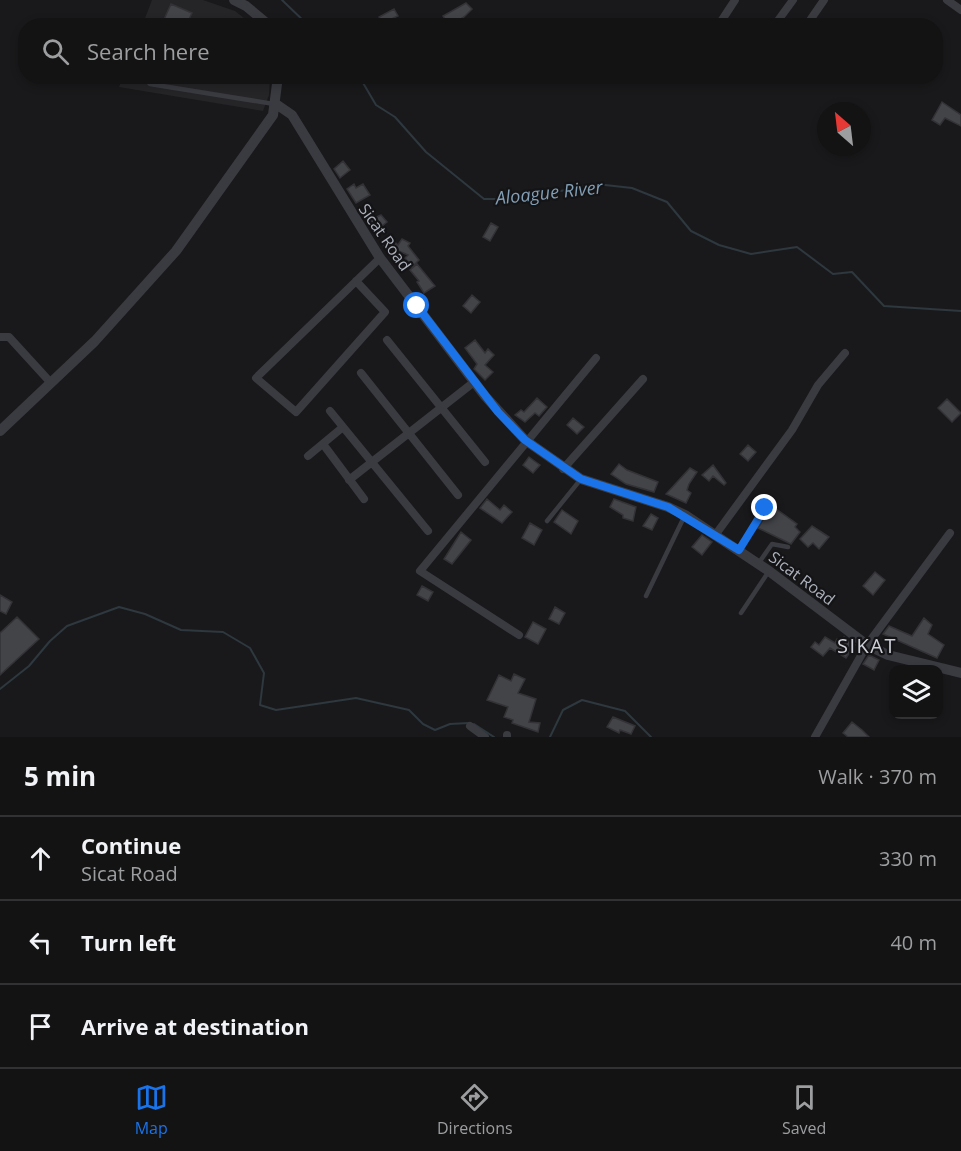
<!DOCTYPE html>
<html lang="en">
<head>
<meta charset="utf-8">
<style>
  body { margin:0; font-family:"Open Sans",sans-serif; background:#1c1c1d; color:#f1f3f6 }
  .controls { position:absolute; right:18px; bottom:18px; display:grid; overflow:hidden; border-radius:12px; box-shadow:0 3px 9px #0003 }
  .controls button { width:54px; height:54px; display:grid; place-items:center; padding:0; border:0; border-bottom:2px solid #323234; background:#131314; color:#f1f3f6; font:30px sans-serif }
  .compass { position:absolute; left:817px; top:102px; width:54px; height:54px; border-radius:50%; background:#131314; box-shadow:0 3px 9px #0003; rotate:332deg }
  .stop { position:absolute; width:18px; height:18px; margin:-14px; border:4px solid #1a73e8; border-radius:50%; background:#fff }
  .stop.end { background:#1a73e8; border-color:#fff; box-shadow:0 2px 6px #0008 }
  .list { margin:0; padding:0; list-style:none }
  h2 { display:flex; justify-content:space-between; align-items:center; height:78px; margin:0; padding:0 24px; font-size:26px }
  h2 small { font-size:20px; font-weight:400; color:#9d9ea0 }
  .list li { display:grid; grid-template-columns:39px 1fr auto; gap:18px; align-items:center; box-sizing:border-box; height:84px; padding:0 24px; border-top:2px solid #323234 }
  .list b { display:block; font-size:22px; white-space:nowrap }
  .list p { margin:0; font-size:20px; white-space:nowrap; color:#9d9ea0 }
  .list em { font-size:20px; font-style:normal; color:#9d9ea0 }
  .icon { flex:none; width:33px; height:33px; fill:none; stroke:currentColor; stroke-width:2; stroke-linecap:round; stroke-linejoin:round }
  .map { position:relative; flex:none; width:961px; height:737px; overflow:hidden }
  .search { position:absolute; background:#131314; box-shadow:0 3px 9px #0003; left:18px; right:18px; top:18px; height:66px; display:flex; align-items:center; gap:15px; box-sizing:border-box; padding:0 21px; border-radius:24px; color:#9d9ea0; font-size:22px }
  .sheet { height:330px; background:#131314 }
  nav { display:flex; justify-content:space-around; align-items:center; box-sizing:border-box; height:84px; border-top:2px solid #323234; background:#131314; font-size:16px; color:#9d9ea0 }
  nav a { display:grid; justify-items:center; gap:3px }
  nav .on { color:#1a73e8 }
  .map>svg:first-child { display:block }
</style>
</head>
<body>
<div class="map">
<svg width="961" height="737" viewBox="0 0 961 737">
  <rect width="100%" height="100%" fill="#19191b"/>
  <path fill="#252528" d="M152 0H203L235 11 253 25 142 26Z
    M123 77H270L269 95 263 111 119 87Z"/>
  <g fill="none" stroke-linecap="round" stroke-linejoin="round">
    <path stroke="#2e383f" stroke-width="2" d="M282 0 309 26
      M359 76 376 105 395 117 426 152 484 199H520L596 184 632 188 667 202 691 231 719 245 751 254 797 247 833 274 852 272 884 306 961 311
      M0 689 29 666 50 641 67 626 119 607 145 614 181 630 223 632 250 648 264 673 260 705 276 710 356 698 409 710 423 724 435 730 450 724 469 723
      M474 724 494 737
      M550 737 563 710 582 700 625 711 651 737"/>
  </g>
  <path fill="#434448" stroke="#333337" stroke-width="1.5" d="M466 3 472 9 464 17 449 26 443 16Z
    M171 4 192 13 186 26H161Z
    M394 9 398 16 383 23 379 17Z
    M942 102 961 115V126L945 118 940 125 932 120Z
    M343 161 350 170 340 178 334 169Z
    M354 184 356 188 363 184 370 195 356 203 347 189Z
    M381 215 387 222 377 230 370 220Z
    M491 223 498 227 490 241 483 237Z
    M389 237 398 245 402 239 410 243 408 246 419 260 412 267 405 258 408 255 392 248 390 251 383 245Z
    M417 264 435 286 424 293 417 282 419 281 410 270Z
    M472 295 480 302 471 313 463 306Z
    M475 340 485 353 488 349 494 355 485 365 493 372 485 380 474 369 477 364 465 348Z
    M537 398 547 407 539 416 535 413 525 422 515 415 521 410 524 412Z
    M947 399 961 413 952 422 938 408Z
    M573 418 584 427 577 434 567 425Z
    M748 445 756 452 748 461 740 454Z
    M529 457 540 465 533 473 523 465Z
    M619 464 627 470 658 482 654 492 626 484 611 474Z
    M713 465 726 483 724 485 713 476 709 481 702 475Z
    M690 468 697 472 689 484 687 490 691 493 686 503 666 494Z
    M487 499 500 510 504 505 512 512 502 523 480 508Z
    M614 499 636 507 633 521 623 518V515L610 507Z
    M772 506 797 524 795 527 800 532 791 544 758 528Z
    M562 510 578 521 571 534 554 522Z
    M651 514 658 518 652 530 643 526Z
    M530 523 542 530 534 545 522 538Z
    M812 526 829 537 819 549 813 543 808 547 800 539Z
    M461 532 471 540 452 564 444 559Z
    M702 535 712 542 702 555 692 547Z
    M875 572 885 580 873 595 863 586Z
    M422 586 433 592 428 601 417 595Z
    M0 595 12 602 6 614 0 611Z
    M555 607 565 613 559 624 549 619Z
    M17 617 39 639 0 675V633Z
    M924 618 932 625 928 634 944 645 937 658 883 634 889 626 912 636Z
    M533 622 546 629 538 644 525 637Z
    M825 637 835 643 837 639 841 640 844 637 855 645 846 658 830 648 823 656 811 647 815 642 819 645Z
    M869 655 879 660 874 670 863 664Z
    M514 674 525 679 518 693 536 699 529 722 540 723 538 732 512 723 513 720 504 717 508 707 487 700 499 675 511 681Z
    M613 717 635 726 631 734 620 730 619 733 607 727Z
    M852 722 862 730 869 737H848L843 733Z"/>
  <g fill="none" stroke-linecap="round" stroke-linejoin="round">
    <path stroke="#3a3b40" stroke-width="4.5" d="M142 76 150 84 274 104
      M547 521 581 479
      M739 550 765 509
      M758 564 772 544 788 547
      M646 596 685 515
      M741 613 769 571"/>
    <path stroke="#3a3b40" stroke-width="8" d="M947 0 961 10
      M718 26 735 0
      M774 26 793 0
      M806 26 824 0
      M356 281 385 312 296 412 256 378 380 258
      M0 337H9L51 383
      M387 340 485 462
      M361 373 458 495
      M330 411 428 531
      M323 444 364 499
      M308 456 343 427
      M563 469 643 379
      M349 480 474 382
      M716 534 792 430 818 385 845 353
      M519 635 420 571 596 358
      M470 726 485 737
      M507 737V735
      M815 737 867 645 950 533"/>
    <path stroke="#3a3b40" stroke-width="10" d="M234 0 246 6 270 26
      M276 104 292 115 380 258 485 396 525 440 581 479 668 507 685 515 769 571 867 645 888 655 961 673
      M0 431 95 341 176 251 273 115 278 76"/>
  </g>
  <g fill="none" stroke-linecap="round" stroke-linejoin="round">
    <path stroke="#1a73e8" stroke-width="8" d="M417 306 498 412 525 440 581 479 668 507 739 550 765 508"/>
  </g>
  <g text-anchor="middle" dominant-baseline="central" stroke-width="4.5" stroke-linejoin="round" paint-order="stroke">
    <g font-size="16" fill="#abb0bb" stroke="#141416">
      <text transform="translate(385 237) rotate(55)">Sicat Road</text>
      <text transform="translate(802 578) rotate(37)">Sicat Road</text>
    </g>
    <g font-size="18" font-style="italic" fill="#829fb5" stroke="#141416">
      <text transform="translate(549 192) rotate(-6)">Aloague River</text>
    </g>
    <g font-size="20" letter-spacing="1.5" fill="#cccfd7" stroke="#141416">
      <text x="867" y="645">SIKAT</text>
    </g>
  </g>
</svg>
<div class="controls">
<button><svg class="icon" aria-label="layers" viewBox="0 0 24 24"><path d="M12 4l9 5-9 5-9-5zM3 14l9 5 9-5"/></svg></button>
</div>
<svg class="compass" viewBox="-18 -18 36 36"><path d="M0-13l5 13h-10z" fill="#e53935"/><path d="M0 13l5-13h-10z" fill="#9d9ea0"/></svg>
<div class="stop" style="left:417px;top:306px"></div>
<div class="stop end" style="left:765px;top:508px"></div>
<div class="search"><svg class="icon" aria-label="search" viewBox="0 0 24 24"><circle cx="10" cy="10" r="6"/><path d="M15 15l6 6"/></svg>Search here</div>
</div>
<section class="sheet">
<h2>5 min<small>Walk · 370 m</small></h2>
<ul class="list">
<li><svg class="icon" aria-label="ahead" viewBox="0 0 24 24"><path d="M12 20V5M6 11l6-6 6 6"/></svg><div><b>Continue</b><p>Sicat Road</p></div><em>330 m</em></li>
<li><svg class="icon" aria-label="left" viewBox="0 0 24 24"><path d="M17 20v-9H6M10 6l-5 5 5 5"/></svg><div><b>Turn left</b></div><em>40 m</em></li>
<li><svg class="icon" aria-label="arrive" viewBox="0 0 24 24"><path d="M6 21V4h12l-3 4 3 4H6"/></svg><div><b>Arrive at destination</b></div></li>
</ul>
</section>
<nav>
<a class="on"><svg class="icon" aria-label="map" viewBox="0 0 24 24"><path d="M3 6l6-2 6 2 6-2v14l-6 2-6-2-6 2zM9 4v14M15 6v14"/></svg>Map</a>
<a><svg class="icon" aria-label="directions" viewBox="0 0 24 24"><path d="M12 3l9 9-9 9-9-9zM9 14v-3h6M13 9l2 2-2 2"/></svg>Directions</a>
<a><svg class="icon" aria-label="saved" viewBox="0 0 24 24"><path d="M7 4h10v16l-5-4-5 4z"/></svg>Saved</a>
</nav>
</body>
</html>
